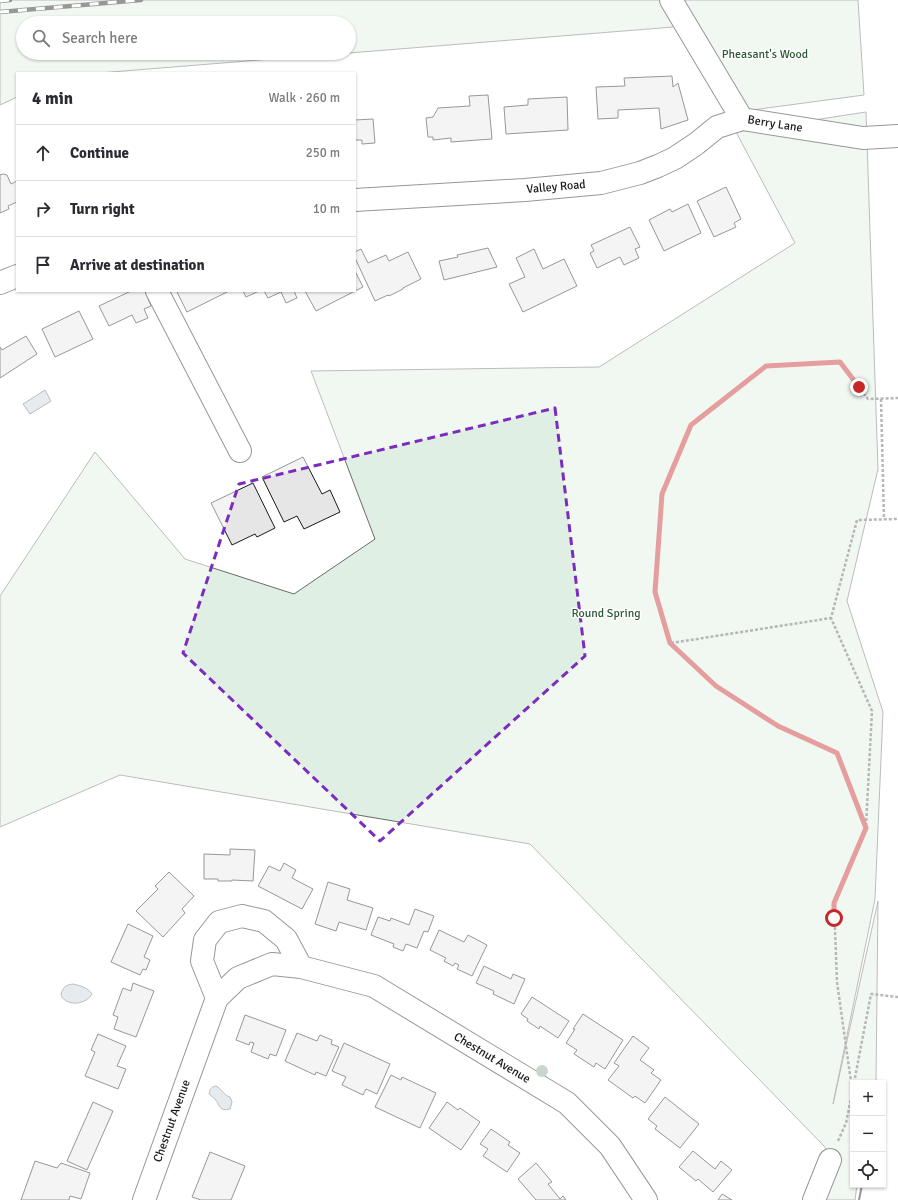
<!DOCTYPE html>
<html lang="en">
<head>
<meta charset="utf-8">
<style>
  body { margin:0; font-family:Signika,sans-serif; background:#f7f7f7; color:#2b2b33 }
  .controls { position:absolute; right:12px; bottom:12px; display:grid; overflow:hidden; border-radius:0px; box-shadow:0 1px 3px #0004 }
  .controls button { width:36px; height:36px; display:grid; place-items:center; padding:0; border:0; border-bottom:1px solid #e1e1e2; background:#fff; color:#2b2b33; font:20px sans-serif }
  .stop { position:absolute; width:12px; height:12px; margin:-9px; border:3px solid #c62828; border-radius:50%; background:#fff }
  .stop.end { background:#c62828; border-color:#fff; box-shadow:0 1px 4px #0008 }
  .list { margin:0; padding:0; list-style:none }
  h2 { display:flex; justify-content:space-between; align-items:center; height:52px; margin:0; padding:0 16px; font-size:17px }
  h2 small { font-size:13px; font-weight:400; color:#7c7c81 }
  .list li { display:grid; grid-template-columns:26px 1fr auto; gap:12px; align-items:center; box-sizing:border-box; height:56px; padding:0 16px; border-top:1px solid #e1e1e2 }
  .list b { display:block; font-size:15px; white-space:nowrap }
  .list em { font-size:13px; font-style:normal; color:#7c7c81 }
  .icon { flex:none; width:22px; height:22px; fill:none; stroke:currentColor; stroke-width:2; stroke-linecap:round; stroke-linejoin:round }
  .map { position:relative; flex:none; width:898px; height:1200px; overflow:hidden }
  .search { position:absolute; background:#fff; box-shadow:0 1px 3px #0004; left:16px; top:16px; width:340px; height:44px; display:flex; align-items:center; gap:10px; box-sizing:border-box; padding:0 14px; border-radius:22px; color:#7c7c81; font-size:15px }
  .panel { position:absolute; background:#fff; box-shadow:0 1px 3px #0004; left:16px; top:72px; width:340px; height:220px; border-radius:0px }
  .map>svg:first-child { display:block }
</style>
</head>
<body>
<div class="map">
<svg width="898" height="1200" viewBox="0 0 898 1200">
  <rect width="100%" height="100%" fill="#fff"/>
  <path fill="#e0efe3" stroke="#6a6a6a" d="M0 0H858L864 95 737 112 686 26 349 53V23H23V53H346L99 73H17V97L0 105Z
    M866 112 878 469 847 601 883 712 875 899 833 1104 878 901 876 1083H853V1185H857L855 1200H819L834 1161 824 1146 530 844 120 775 0 827V596L95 452 185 559 294 594 375 539 311 371 599 367 795 243 736 132Z"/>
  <path fill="#c6d2dc" stroke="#6a6a6a" d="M45 390 51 401 30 414 23 404Z
    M73 984C81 986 87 987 92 994 87 1003 73 1006 65 1000 63 999 61 996 61 994 63 987 66 985 73 984Z
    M216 1086C222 1089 223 1095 230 1097L232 1102 230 1109C219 1112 220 1105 215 1099 214 1098 210 1095 209 1094 210 1089 211 1087 216 1086Z"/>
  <path fill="#e6e6e6" stroke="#1a1a1a" d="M672 76 673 87 678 83 688 120 661 129 659 108 618 110V118L598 119 596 87 625 86 624 78Z
    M488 95 492 139 451 142V138L433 140V137H428L426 118 433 117 438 108 470 106 469 96Z
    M567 97 568 130 506 134 504 107 528 105V99Z
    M373 119 375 143 362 144V140H355V120Z
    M3 174 7 175 11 184 17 181V202L8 206 9 209 0 213V175Z
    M726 187 741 219 734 223 736 227 714 237 697 201Z
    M688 204 701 233 664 251 649 220 670 209 672 212Z
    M630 227 640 247 635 249 639 258 624 265 620 257 597 268 590 253 594 251 591 245Z
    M488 248 497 267 444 280 439 261 458 257 457 255Z
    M361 249 368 263 386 255 389 261 408 252 421 279 403 288V289L389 296 388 295 375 301 355 258V252Z
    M534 249 543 269 564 259 577 286 523 312 509 284 525 277 516 258Z
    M355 271 363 287 355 291Z
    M131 291H145L151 306 144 309 148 318 136 323 132 315 109 326 99 306Z
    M178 291H229L187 312 177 292Z
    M243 291H259L246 297Z
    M264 291H294L297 298 286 303 281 292 268 298Z
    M305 291H355L316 311Z
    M79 311 93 339 55 357 42 329Z
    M26 336 37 354 0 378V347L2 350Z
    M303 457 322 494 330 490 340 512 304 529 297 516 284 522 262 477Z
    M253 483 275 528 257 537 255 534 232 545 211 503Z
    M230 849 255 850 253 881 232 880V881H218V879H204V854L230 855Z
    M284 863 296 870 292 878 313 889 302 909 258 886 269 866 280 871Z
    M169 872 194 896 182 909 185 913 163 937 136 911 158 889 155 886Z
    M328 882 350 889 347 900 373 908 366 930 339 922 336 931 315 924Z
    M415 909 434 916 428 932 424 931 417 948 406 944 403 951 393 947 394 944 371 935 378 917 390 921 391 918 409 925Z
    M128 924 153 936 144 957 150 960 146 970 143 969 140 975 111 962Z
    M439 930 464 942 468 935 487 945 472 976 457 969 459 965 455 963 453 966 444 961 446 958 430 950Z
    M484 966 511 979 513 974 525 979 514 1004 493 994 494 991 476 983Z
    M133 983 154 991 136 1037 114 1029 118 1017 113 1015 123 988 131 991Z
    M532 997 569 1021 558 1038 540 1026 539 1029 527 1021 528 1019 521 1014Z
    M583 1014 623 1040 605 1069 596 1063 594 1067 574 1054 577 1050 566 1043 575 1029H573Z
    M245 1015 286 1030 276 1056 270 1054 268 1059 251 1052 254 1043 250 1042 249 1045 236 1040Z
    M297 1033 317 1041 320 1035 332 1040 331 1044 339 1047 326 1076 316 1072 315 1075 285 1061Z
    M98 1034 126 1046 117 1066 126 1069 118 1089 85 1076 95 1052 91 1050Z
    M633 1036 649 1048 640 1060 654 1070 651 1073 661 1080 645 1103 635 1096 633 1098 608 1080 619 1066 614 1063Z
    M344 1043 390 1064 377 1094 366 1089 363 1095 342 1085 346 1077 332 1071Z
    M391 1075 401 1080 402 1077 436 1093 420 1128 375 1107Z
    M665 1097 699 1124 680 1148 655 1129 657 1126 648 1119Z
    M93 1102 113 1111 87 1170 67 1161Z
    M447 1102 458 1110 460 1108 480 1122 461 1150 429 1128Z
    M491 1129 510 1142 508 1145 520 1153 507 1172 483 1156 488 1149 480 1144Z
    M693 1151 715 1169 721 1161 732 1170 713 1192 698 1179 696 1181 679 1167Z
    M210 1152 245 1166 231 1200H201L192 1197Z
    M35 1161 57 1168 61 1163 90 1173 81 1199 70 1196 69 1200H21Z
    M536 1163 552 1182 548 1184 560 1199 563 1196 566 1200H536L518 1179Z
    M722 1194 732 1200H718Z"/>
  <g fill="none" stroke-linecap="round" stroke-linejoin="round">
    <defs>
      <path id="minor" d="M671 0 742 119
        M355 200 525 190 601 183 640 173 658 166 675 158 696 144 717 127 742 119 863 138 898 136
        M0 283 17 276
        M157 291 240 451
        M217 998 202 961 205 940 219 922 242 916 264 921 286 939 301 967
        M144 1200 217 998 238 978 272 964 301 967 374 986 567 1103 610 1146 646 1200
        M814 1200 830 1160"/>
    </defs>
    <use href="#minor" stroke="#1a1a1a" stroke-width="24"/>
    <path stroke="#5f5f5f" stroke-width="2.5" stroke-dasharray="3 2" stroke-linecap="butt" d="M881 399 884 519
      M671 643 831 618
      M866 826 872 711 831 618 857 520 898 519
      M854 1083 871 994 898 997
      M852 1089 837 982 834 903 866 828 837 753 778 725 716 686 670 643 655 592 662 494 691 425 766 366 839 362 868 399 898 398
      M838 1141 846 1123 853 1089"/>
    <use href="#minor" stroke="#fff" stroke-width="22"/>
    <defs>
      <path id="rail" d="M0 1 10 0
        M0 12 141 0"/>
    </defs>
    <use href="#rail" stroke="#1a1a1a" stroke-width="4.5"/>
    <use href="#rail" stroke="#fff" stroke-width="3" stroke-dasharray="9" stroke-linecap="butt"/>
    <path stroke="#1a1a1a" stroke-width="2" d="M859 1200 862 1185"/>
  </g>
  <circle fill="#8aa48f" cx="542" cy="1071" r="6"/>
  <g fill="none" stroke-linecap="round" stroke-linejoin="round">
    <path stroke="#c62828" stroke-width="5" d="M834 918V903L866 828 837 753 778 726 716 686 670 643 655 592 662 494 691 425 766 366 840 362 859 387"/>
  </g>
  <path d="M0 0H898V1200H0ZM555 408 585 656 380 841 183 653 239 484Z" fill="#fff" fill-opacity=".55" fill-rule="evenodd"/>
  <path fill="none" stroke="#7b2cbf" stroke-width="3" stroke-dasharray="8 5" stroke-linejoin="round" d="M555 408 585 656 380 841 183 653 239 484Z"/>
  <g text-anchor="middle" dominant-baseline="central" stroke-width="3" stroke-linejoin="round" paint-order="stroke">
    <g font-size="12" fill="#2b5a34" stroke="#fff">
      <text x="765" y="54">Pheasant's Wood</text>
      <text x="606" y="613">Round Spring</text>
    </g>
    <g font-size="12" fill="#1a1a1a" stroke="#fff">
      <text transform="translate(775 124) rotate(9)">Berry Lane</text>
      <text transform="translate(556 187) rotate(-5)">Valley Road</text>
      <text transform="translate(492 1058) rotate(31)">Chestnut Avenue</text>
      <text transform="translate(172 1121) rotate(-70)">Chestnut Avenue</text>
    </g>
  </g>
</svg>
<div class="controls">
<button>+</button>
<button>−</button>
<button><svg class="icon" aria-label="locate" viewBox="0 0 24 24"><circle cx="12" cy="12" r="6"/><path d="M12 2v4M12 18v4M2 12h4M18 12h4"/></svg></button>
</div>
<div class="stop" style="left:834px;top:918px"></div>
<div class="stop end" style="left:859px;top:387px"></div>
<div class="search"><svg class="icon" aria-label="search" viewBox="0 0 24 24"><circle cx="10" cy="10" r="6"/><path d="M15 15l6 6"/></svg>Search here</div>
<section class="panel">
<h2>4 min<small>Walk · 260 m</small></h2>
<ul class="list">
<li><svg class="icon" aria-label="ahead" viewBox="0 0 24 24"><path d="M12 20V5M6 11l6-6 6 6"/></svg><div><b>Continue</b></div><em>250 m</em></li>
<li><svg class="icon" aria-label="right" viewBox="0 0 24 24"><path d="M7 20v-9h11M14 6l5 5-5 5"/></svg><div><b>Turn right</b></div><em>10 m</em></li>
<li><svg class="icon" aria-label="arrive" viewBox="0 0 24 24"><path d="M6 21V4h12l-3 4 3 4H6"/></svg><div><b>Arrive at destination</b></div></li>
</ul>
</section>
</div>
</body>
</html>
